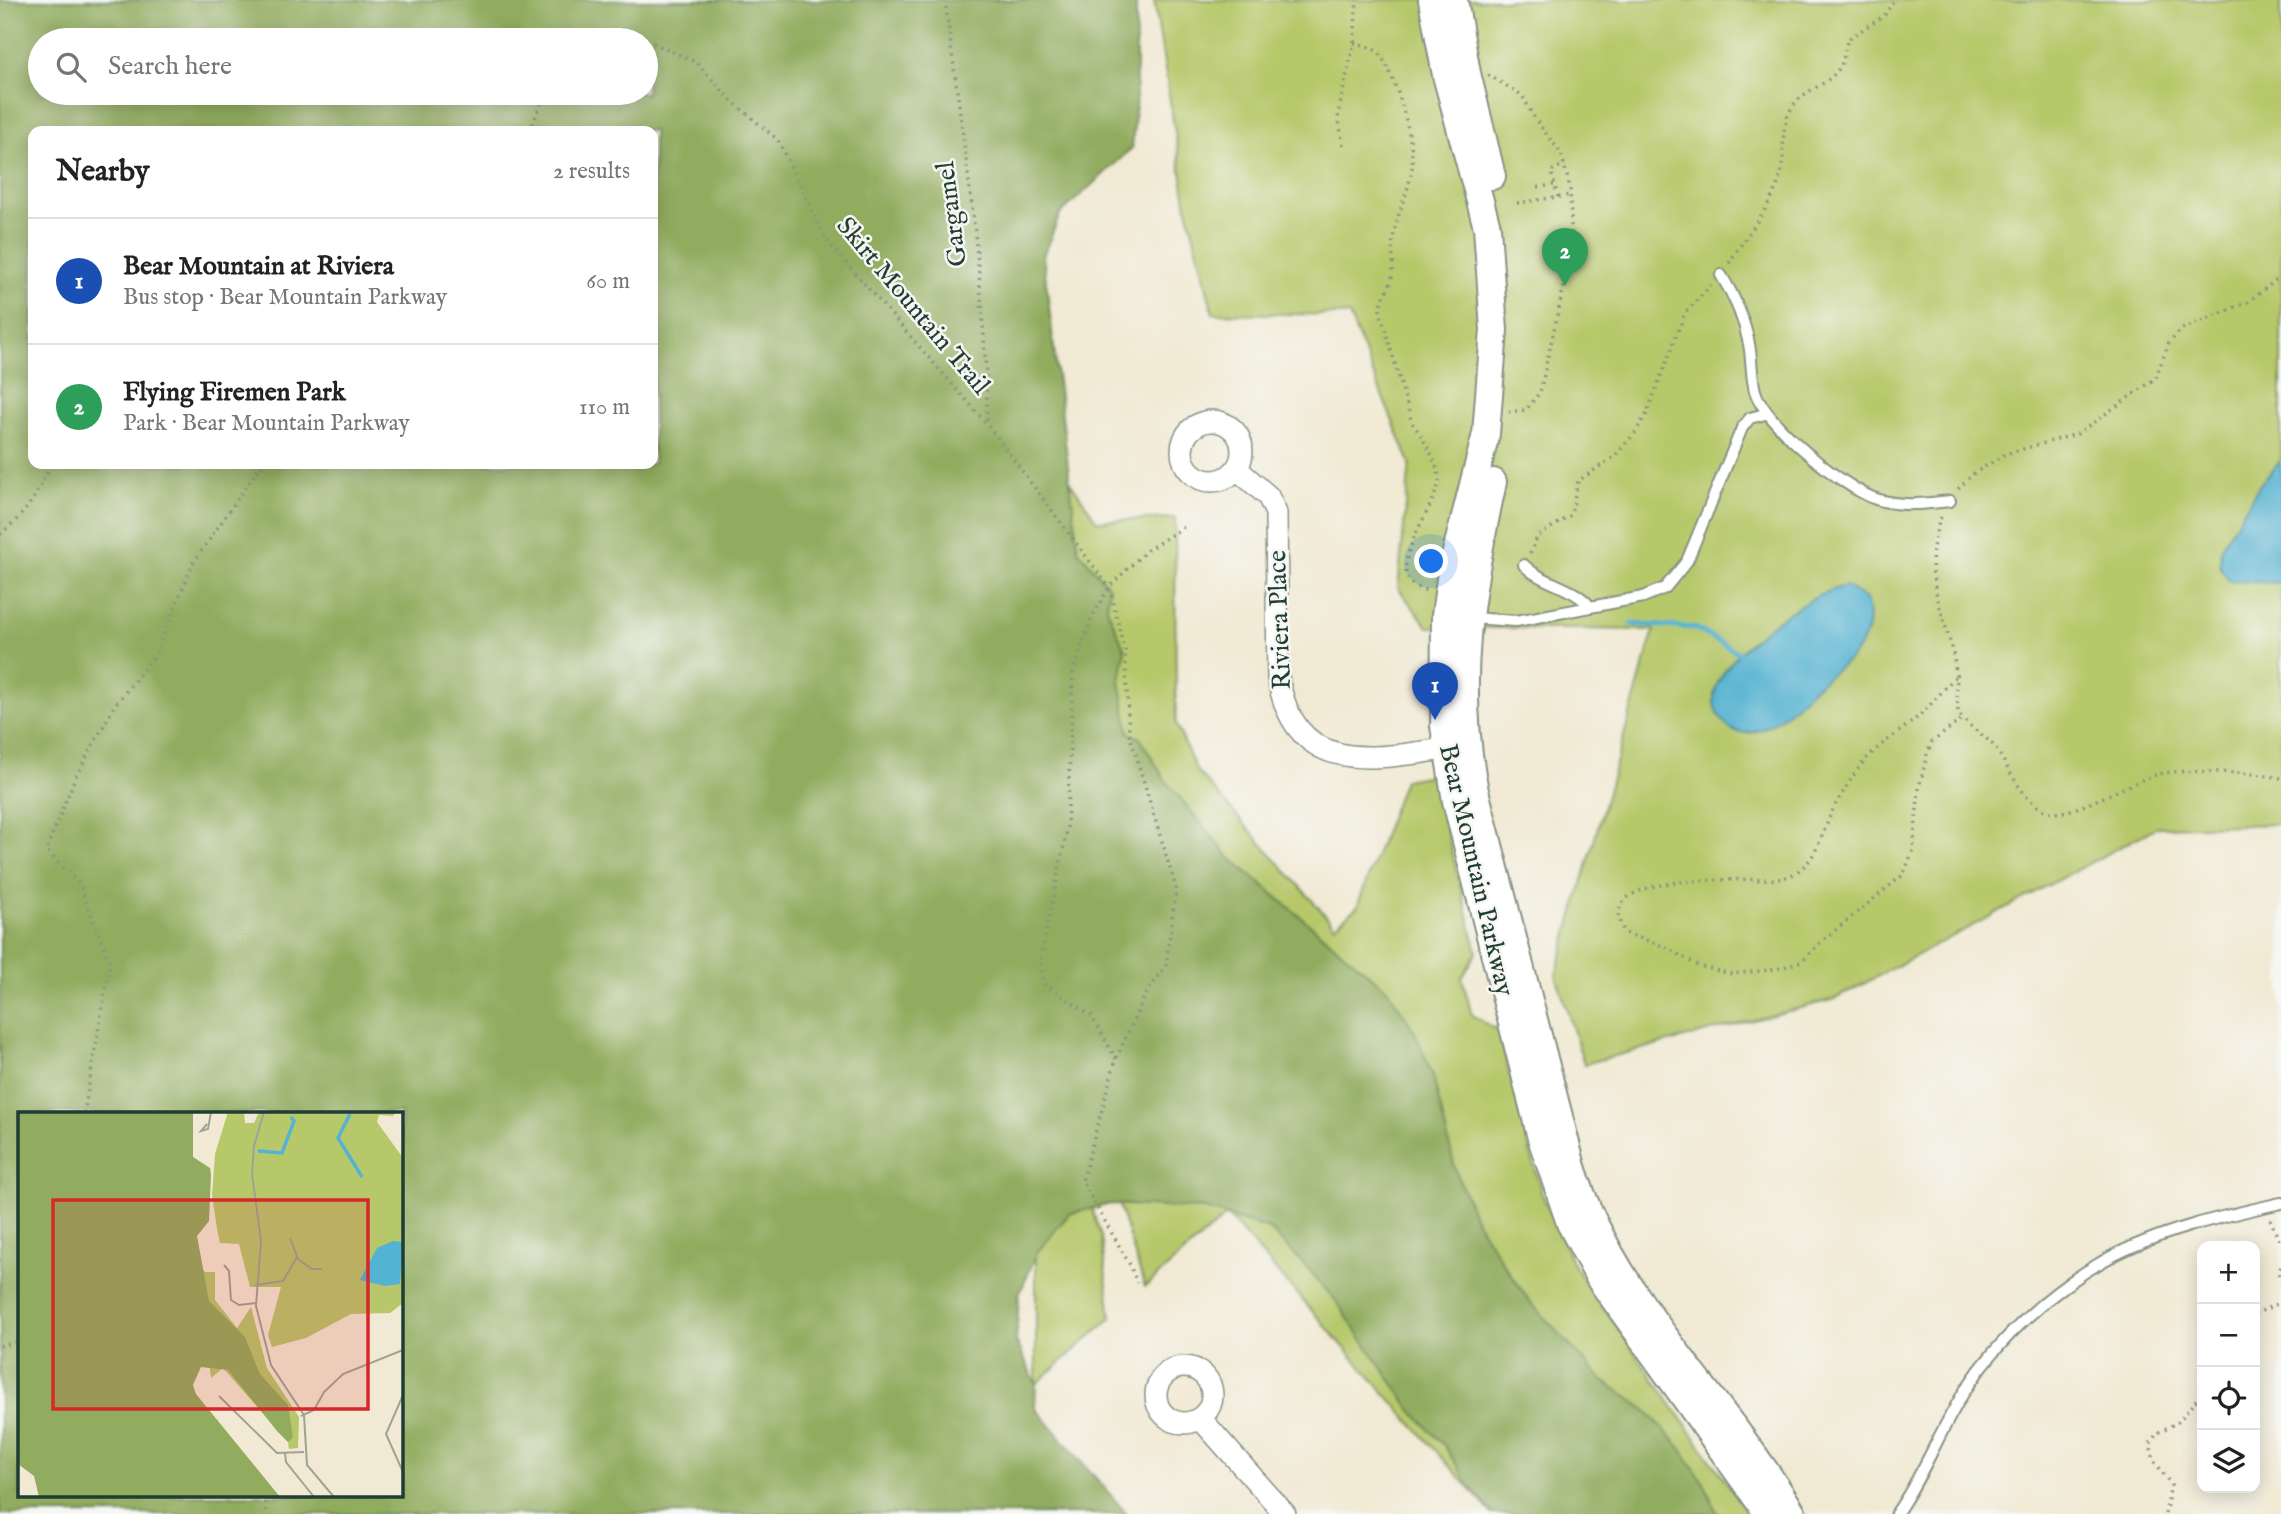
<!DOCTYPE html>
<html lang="en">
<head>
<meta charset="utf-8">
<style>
  body { margin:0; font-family:"IM FELL English",serif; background:#f6f6f6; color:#222 }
  .controls { position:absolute; right:21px; bottom:21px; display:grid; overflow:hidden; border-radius:14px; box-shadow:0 4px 18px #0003 }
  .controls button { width:63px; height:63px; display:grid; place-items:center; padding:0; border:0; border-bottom:2px solid #e0e0e0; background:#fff; color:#222; font:35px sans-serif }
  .you { position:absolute; left:1432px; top:562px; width:24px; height:24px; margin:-18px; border:5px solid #fff; border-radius:50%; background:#1a73e8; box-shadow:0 0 0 10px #1a73e833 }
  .badge { display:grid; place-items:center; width:46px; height:46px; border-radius:50%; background:#ea580c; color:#fff; font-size:23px; font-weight:700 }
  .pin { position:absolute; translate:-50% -58px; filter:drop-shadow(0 2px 4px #0008) }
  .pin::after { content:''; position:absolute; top:37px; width:24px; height:21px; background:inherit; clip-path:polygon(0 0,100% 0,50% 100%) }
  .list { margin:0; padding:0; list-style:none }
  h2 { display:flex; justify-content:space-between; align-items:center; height:91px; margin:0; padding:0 28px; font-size:30px }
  h2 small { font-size:23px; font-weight:400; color:#767676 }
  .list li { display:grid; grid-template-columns:46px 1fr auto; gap:21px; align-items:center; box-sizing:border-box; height:126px; padding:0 28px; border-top:2px solid #e0e0e0 }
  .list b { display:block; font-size:26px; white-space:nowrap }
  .list p { margin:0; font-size:23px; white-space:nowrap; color:#767676 }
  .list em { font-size:23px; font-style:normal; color:#767676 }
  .icon { flex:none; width:38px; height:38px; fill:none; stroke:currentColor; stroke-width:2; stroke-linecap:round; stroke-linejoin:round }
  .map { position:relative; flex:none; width:2281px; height:1514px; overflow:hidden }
  .search { position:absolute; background:#fff; box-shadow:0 4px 18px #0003; left:28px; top:28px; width:630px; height:77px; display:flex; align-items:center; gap:18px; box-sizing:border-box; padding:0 24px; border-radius:38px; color:#767676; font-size:26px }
  .panel { position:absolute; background:#fff; box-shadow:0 4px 18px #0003; left:28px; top:126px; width:630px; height:343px; border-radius:14px }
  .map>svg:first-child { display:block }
</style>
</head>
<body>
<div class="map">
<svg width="2281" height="1514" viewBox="0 0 2281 1514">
  <rect width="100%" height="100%" fill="#f6f6f2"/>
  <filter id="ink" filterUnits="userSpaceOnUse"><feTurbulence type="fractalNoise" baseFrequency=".0143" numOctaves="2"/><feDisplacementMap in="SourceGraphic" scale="14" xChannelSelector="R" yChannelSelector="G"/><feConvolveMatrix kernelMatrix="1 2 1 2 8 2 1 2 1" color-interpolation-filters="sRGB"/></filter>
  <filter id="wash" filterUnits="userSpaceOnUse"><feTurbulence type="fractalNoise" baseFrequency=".00686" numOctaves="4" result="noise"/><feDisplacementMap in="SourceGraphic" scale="28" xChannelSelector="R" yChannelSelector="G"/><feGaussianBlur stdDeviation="1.57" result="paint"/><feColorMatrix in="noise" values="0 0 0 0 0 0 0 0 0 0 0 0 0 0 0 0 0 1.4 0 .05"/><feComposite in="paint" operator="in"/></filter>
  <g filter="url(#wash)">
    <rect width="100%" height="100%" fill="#f1e9d3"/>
    <path fill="#b7c86b" stroke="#6b8250" stroke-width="2" d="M1154 0H2281V824L2157 827 1835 999 1584 1064 1556 975 1654 630 1428 627 1398 588 1410 463 1349 315 1213 313 1187 208Z
      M1037 433 1097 521 1175 518 1176 724 1196 770 1335 926 1357 907 1404 780 1433 775 1477 952 1462 978 1472 1015 1498 1031 1542 1194 1574 1266 1749 1514H1492L1227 1215 1145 1287 1111 1180Z
      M1084 1185 1101 1236 1111 1318 1036 1384V1190Z"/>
    <path fill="#91ac5f" stroke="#58744a" stroke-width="2" fill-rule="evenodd" d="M0 0H1136V102L1132 148 1060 214 1043 256 1078 550 1109 587 1107 608 1125 650 1120 681 1129 733 1140 738 1165 780 1229 857 1388 990 1415 1032 1433 1076 1455 1169 1475 1218 1502 1262 1530 1302 1601 1379 1646 1410 1681 1448 1705 1485 1718 1514H1493L1470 1487 1444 1445 1413 1412 1335 1300 1304 1264 1269 1229 1205 1209 1111 1204 1069 1214 1038 1251 1019 1295 1016 1341 1036 1384 1035 1408 1127 1514H0ZM40 40H646V93H40ZM33 131H653V464H33ZM19 1113H401V1495H19Z"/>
    <path fill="#54b2d2" stroke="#3a7883" stroke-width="2" d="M2281 461V583L2229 581 2220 566 2221 547 2261 483Z
      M1846 586 1866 599C1876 632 1859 654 1832 673 1807 691 1791 716 1762 729 1751 734 1735 735 1727 726 1721 719 1716 713 1714 704 1708 660 1809 592 1846 586Z"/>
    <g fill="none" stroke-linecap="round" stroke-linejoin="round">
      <path stroke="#54b2d2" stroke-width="5" d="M1631 624 1695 628 1739 653"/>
    </g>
  </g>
  <g filter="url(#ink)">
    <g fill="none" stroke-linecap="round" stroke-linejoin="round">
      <defs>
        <path id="service" d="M1721 275C1735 297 1744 318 1749 344 1752 359 1751 376 1755 391 1764 423 1845 489 1876 499 1900 507 1925 504 1950 501
          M1524 565C1542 584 1576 587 1590 607
          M1471 618 1516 621 1643 597 1665 588 1687 561 1742 428 1750 418 1765 414
          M1896 1514C1924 1475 1940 1429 1966 1389 1999 1338 2052 1290 2105 1260 2158 1231 2223 1216 2281 1203"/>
        <path id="minor" d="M1182 451a30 30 0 1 1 60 0a30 30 0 1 1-60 0Z
          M1237 469 1268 496 1276 513 1278 678C1298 785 1383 755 1462 747
          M1156 1395a28 28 0 1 1 56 0a28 28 0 1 1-56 0Z
          M1200 1418 1285 1514"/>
        <path id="tertiary" d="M1432 0 1446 75 1487 227 1494 330 1486 434 1451 572 1445 615 1444 726 1456 801 1541 1138 1570 1223 1601 1281 1768 1514
          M1454 0 1467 73 1492 176
          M1493 482C1470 588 1453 682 1475 791L1572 1167C1613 1299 1723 1397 1793 1514"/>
      </defs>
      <use href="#service" stroke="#889384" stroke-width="14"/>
      <use href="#minor" stroke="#889384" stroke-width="24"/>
      <use href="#tertiary" stroke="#889384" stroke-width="30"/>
      <path stroke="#889384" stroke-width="3.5" stroke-dasharray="2 5" stroke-linecap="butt" d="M945 0C963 140 986 281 987 422
        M1354 43C1364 45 1374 47 1381 56 1396 77 1415 142 1412 168 1409 193 1396 214 1393 240 1391 252 1395 265 1392 277 1390 290 1381 297 1380 311L1412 423C1421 434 1440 466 1439 481 1435 510 1375 581 1426 590
        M646 44 653 43 696 62 733 102 778 140 827 241 987 424 1109 587 1125 650 1129 733 1176 888 1166 965 1144 997 1116 1059 1082 1181 1130 1265 1137 1283
        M1488 75 1522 95 1535 119 1561 153 1570 187 1572 250 1540 392 1526 410 1509 412
        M530 131 545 93
        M1343 145 1338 114 1354 43 1357 0
        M1538 187 1555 185
        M1558 197 1551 171 1565 164
        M1517 203 1570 195
        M1729 263C1746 235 1776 202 1782 169 1785 149 1780 130 1790 111 1801 89 1825 88 1838 70 1845 61 1844 49 1848 39L1884 16 1894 0
        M1958 489 1973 474 2005 454 2077 434 2155 379 2169 343 2182 329 2248 302 2281 276
        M1941 517C1922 567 1938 597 1951 645 1957 667 1957 689 1958 711 1965 726 1981 732 1992 744 2010 766 2020 803 2050 812 2070 819 2135 778 2164 773 2189 769 2256 773 2281 778
        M0 534C25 515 39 493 51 464
        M1530 554 1537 537 1571 515 1578 481 1614 457 1635 433 1646 415 1685 313 1711 285
        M1955 677C1943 690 1932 704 1919 716 1903 730 1884 741 1869 756 1857 768 1848 784 1839 799 1820 828 1821 867 1783 878 1759 884 1584 865 1625 933L1666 947 1698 966 1732 974 1777 969 1802 961 1822 941 1903 875 1913 851 1919 788 1927 755 1932 742 1962 719
        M1116 1059 1091 1015 1044 984 1040 962 1067 830 1073 672 1091 619 1109 587 1147 550 1184 527
        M84 1113 110 963 80 885 46 850 75 778 115 705 156 654 193 563 262 464
        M2270 1219 2281 1245
        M2281 1267 2278 1272 2281 1280
        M2255 1314 2281 1302
        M0 1346 19 1342
        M264 1495 266 1514
        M2165 1514 2171 1485 2154 1460 2150 1444 2157 1433 2178 1422 2202 1393"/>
      <use href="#service" stroke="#fff" stroke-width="10"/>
      <use href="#minor" stroke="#fff" stroke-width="21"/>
      <use href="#tertiary" stroke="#fff" stroke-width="26"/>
    </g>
  </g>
  <g text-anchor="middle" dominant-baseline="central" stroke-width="5" stroke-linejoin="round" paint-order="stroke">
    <g font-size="26" fill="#1f3d34" stroke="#f6f6f2">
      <text transform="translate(952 214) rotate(-97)">Gargamel</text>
      <text transform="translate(913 306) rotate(50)">Skirt Mountain Trail</text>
      <text transform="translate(1280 620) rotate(-92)">Riviera Place</text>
      <text transform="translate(1476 870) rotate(77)">Bear Mountain Parkway</text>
    </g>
  </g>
  <g transform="translate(18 1112)">
    <rect width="385" height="385" fill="#f1e9d3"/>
    <path d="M210 0H226L227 11H236L241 0H378L375 4 361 3 359 10 385 46V191L372 201 333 202 288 226 254 235 250 223 263 175H232L221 132 202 131 199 117 194 83 197 42ZM178 148 187 160H197V188L219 216 233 195 249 256 281 305 280 336 271 337 270 330 205 256 193 266Z" fill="#b7c86b"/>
    <path d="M0 0H175V45L192 56 193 63 191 109 179 124 191 189 227 225 242 262 270 293 275 325 270 330 259 319 210 258 183 255 175 273 178 282 262 385H21L16 364 0 352Z" fill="#91ac5f"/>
    <path d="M375 129 385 130 382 172 367 174 342 168 359 136Z" fill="#54b2d2"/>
    <path fill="none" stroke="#54b2d2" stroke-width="3.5" d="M332 2 320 26 344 65M240 39 264 41 276 9 273 5"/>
    <path fill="none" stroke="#9da493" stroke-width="2" d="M246 0 236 34 234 62 243 129 238 194 253 253 286 303 289 353 316 385M189 12 183 19 190 17 193 0M272 126 280 147 294 157H304M206 153 211 159 213 188 221 193 238 191M237 173 265 169 279 145M385 283 368 322 385 360M201 284 259 341 286 340M283 304 296 298 306 280 325 262 385 238M267 341 268 350 296 385"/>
    <path fill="#d62828" fill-opacity="0.15" stroke="#d62828" stroke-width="3.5" d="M35 88H350V297H35Z"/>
    <rect width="385" height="385" fill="none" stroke="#1f3d34" stroke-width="3.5"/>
  </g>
</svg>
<div class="controls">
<button>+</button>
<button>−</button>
<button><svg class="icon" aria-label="locate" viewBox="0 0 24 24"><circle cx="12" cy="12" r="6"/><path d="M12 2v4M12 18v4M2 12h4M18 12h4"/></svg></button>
<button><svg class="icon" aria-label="layers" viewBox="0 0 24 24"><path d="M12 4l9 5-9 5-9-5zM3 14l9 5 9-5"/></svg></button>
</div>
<div class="you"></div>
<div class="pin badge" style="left:1435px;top:720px;background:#1a4fb4">1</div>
<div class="pin badge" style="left:1565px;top:286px;background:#2e9e5b">2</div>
<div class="search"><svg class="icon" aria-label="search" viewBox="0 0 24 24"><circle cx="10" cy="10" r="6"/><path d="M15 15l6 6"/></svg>Search here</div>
<section class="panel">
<h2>Nearby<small>2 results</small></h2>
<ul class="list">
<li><span class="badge" style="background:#1a4fb4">1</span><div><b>Bear Mountain at Riviera</b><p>Bus stop · Bear Mountain Parkway</p></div><em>60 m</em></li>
<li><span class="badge" style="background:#2e9e5b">2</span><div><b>Flying Firemen Park</b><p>Park · Bear Mountain Parkway</p></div><em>110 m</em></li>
</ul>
</section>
</div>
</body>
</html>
